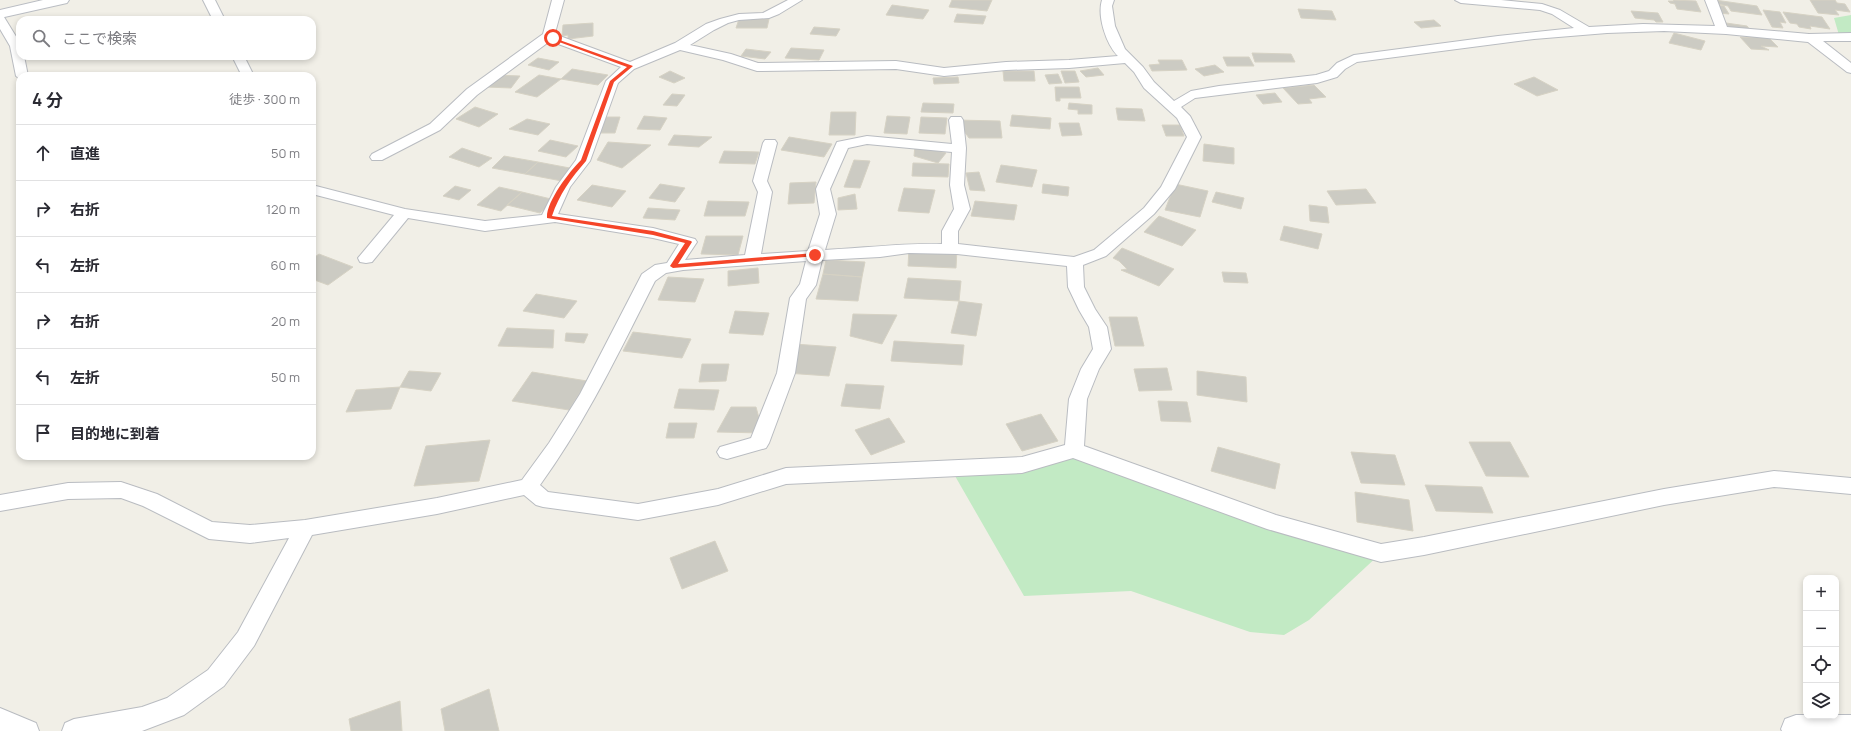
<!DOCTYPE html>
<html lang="ja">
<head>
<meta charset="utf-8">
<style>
  body { margin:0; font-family:Manrope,"Noto Sans JP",sans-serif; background:#f7f7f7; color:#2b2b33 }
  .controls { position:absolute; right:12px; bottom:12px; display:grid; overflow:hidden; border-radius:8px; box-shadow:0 2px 6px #0003 }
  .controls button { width:36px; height:36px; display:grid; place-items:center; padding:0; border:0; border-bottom:1px solid #e1e1e2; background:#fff; color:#2b2b33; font:20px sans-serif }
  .stop { position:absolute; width:12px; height:12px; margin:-9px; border:3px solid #f54529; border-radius:50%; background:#fff }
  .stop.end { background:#f54529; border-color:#fff; box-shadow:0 1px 4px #0008 }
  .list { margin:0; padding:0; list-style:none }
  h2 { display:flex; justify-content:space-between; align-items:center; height:52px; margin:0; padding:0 16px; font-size:17px }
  h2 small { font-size:13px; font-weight:400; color:#7c7c81 }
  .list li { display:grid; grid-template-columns:26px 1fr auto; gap:12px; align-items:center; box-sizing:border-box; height:56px; padding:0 16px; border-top:1px solid #e1e1e2 }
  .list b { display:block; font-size:15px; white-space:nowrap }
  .list em { font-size:13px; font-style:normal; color:#7c7c81 }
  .icon { flex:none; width:22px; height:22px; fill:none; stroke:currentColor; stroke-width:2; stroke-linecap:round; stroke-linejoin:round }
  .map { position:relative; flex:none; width:1851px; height:731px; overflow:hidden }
  .search { position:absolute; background:#fff; box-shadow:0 2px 6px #0003; left:16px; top:16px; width:300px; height:44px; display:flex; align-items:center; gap:10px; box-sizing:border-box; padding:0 14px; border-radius:12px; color:#7c7c81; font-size:15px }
  .panel { position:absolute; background:#fff; box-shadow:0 2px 6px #0003; left:16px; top:72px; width:300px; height:388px; border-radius:12px }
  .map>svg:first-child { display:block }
</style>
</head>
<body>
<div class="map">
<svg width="1851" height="731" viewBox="0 0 1851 731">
  <rect width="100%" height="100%" fill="#f1efe7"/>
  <path fill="#c2eac4" d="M1851 15V37L1839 35 1834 18Z
    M1074 450 1381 553 1309 620 1284 635 1250 632 1131 591 1024 596 951 469Z"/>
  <path fill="#cccbc3" stroke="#d6d2c4" d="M952 0H992L987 11 949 7Z
    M1673 0 1696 1 1701 12 1677 9 1675 4 1670 3 1668 1H1674Z
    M1715 0 1757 6 1762 15 1731 11 1728 6 1717 4Z
    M1810 0H1835L1837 3 1845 4 1850 12 1835 10 1839 15 1818 13Z
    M892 5 929 10 923 19 886 15Z
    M1714 5 1724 6 1729 14 1719 13Z
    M1298 9 1332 11 1336 20 1301 18Z
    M1763 10 1780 12 1786 23 1780 22 1783 28 1772 27Z
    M1631 11 1658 13 1663 22H1656L1654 20 1635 18Z
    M1783 12 1822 17 1830 29 1810 26 1811 29 1799 27 1797 24 1790 23Z
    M957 14 986 16 983 24 954 22Z
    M739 19H769L767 28H736Z
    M1434 20 1441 26 1421 28 1414 22Z
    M593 23V36L568 39V35L562 36 563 25Z
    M1726 23 1747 26 1751 31 1729 29Z
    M814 27 840 29 836 36 810 34Z
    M1674 33 1705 41 1701 50 1669 43Z
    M1740 37 1769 38 1778 47 1761 46 1769 50 1751 49Z
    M791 48 824 50 819 60 785 58Z
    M746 49 771 52 765 59 741 56Z
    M1252 53 1291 54 1295 62H1255Z
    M1223 57H1249L1254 66H1227Z
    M538 58 559 62 549 70 528 65Z
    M1158 60H1182L1187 70 1152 71 1149 65 1160 64Z
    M1215 65 1224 72 1204 76 1195 69Z
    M1098 68 1104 75 1086 77 1080 71Z
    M572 69 608 75 598 85 561 79Z
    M670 71 685 78 674 83 659 77Z
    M1003 71H1034L1035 81H1004Z
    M1061 71H1075L1079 82 1065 83Z
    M1058 74 1062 83 1049 84 1045 75Z
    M495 75 520 76 511 88 486 87Z
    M539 75 561 79 537 97 515 92Z
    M958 77 959 83 934 84 933 78Z
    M1534 77 1558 90 1537 96 1514 84Z
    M1314 85 1326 97 1309 99 1312 103 1298 104 1283 88Z
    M1055 87H1079L1081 98H1060V101H1056Z
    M1275 93 1282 102 1263 104 1256 95Z
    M672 94 685 95 677 106 663 105Z
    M923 103 954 104 953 113 921 112Z
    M1069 103 1092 105V114H1078V110L1068 109Z
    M475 107 498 114 479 127 456 119Z
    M1116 108 1142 109 1145 121 1118 120Z
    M831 112H856L855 135H829Z
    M1012 115 1051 118 1050 129 1010 126Z
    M644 116 667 118 660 130 637 129Z
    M887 116 910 117 907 134 884 133Z
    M606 117H620L615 133H600Z
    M921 117 947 118 945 134 919 133Z
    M527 119 550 124 538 135 509 129Z
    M956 120 1000 121 1002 138H969Z
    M1059 123H1079L1082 135 1062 136Z
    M1162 125H1180L1184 136H1166Z
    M674 135 712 137 699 147 668 145Z
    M789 137 832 144 824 157 781 150Z
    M550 140 578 146 566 157 538 151Z
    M608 142 651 145 622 168 597 160Z
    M1204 144 1234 148V164L1203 161Z
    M915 145 946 153 938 163 914 156Z
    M462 148 492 158 479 167 449 157Z
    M724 151 759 152 755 164 719 163Z
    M504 156 538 162 525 174 492 168Z
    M854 160 870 161 860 188 844 187Z
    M538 162 575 169 562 181 525 174Z
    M913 163 949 164 948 177 912 176Z
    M1001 165 1037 170 1032 187 996 182Z
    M979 172 985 191 970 190 966 173Z
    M816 182 814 203 788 204 790 183Z
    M660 184 685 188 675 202 649 198Z
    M1043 184 1069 187 1068 196 1042 193Z
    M1175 184 1208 191 1200 217 1165 210Z
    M592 185 626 191 612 207 577 200Z
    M455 186 471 190 459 200 443 196Z
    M499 187 522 192 501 211 477 205Z
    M904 188 935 190 929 213 898 211Z
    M1366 189 1376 203 1336 205 1327 191Z
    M522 192 555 200 540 213 507 205Z
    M1216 192 1244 198 1241 209 1212 202Z
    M855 194 857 209 838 210V198Z
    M708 201 749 202 745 216H704Z
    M975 201 1017 205 1014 220 971 216Z
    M1309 205 1327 207 1329 223 1310 221Z
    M648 208 680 210 675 220 643 218Z
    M1159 216 1196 230 1182 246 1144 232Z
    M1284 226 1322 234 1318 249 1280 240Z
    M706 236H743L738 255 701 254Z
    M909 248 957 249 956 268 908 266Z
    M1122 248 1174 269 1159 286 1121 270 1127 269 1119 261 1113 258Z
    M319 254 353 267 328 285 312 279V259Z
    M826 260 865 262 862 277 823 274Z
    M758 268 759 283 728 286V271Z
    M1222 272 1246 273 1248 283 1224 282Z
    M823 274 862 277 858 301 816 299Z
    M668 277 704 279 695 302 658 300Z
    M908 278 961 281 959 301 904 298Z
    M536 294 577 301 564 318 523 311Z
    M959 301 982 304 976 336 951 333Z
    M735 311 769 313 763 335 729 333Z
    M853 314 897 315 882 344 850 336Z
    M1109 317H1137L1144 346H1115Z
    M507 328 554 330 553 348 498 346Z
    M633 332 691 339 682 358 623 351Z
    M566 333 588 334 584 343 565 341Z
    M894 341 964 345 962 365 891 361Z
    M794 344 836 347 829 376 786 373Z
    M702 364H729L726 381 699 382Z
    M1167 368 1172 390 1139 391 1134 369Z
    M409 371 441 373 431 391 400 387Z
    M1197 371 1246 377 1247 402 1197 395Z
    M532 372 587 381 569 410 512 401Z
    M846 384 884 386 880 409 841 406Z
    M400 387 391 409 346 412 356 390Z
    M679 389 719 390 714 410 674 408Z
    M1158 401 1187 402 1191 422 1161 421Z
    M731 407H756L763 433 717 432Z
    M1041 414 1058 441 1022 451 1006 424Z
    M889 418 905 442 871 455 855 430Z
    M669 423H697L694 438H666Z
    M490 440 479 481 414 486 426 446Z
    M1469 442H1510L1529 477 1486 476Z
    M1218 447 1280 464 1275 489 1211 471Z
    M1351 452 1395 455 1405 485 1361 483Z
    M1425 485 1482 487 1493 513 1436 511Z
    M1355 492 1409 500 1413 531 1357 522Z
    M715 541 728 571 682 589 670 558Z
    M489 689 499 731H445L441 709Z
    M400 701 402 731H351L349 719Z"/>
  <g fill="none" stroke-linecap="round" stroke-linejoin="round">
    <defs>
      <path id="street" d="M203 0H215L225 20H213Z
        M552 0H564L555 33 557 35 630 62 675 43 706 24 720 19 739 14 763 13 788 0H802L779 14 769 18 739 20 728 23 714 30 690 45 731 54 758 63 896 61 944 68 1006 62 1069 60 1118 56C1106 44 1097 16 1102 0H1114L1112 6 1115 26 1125 49 1143 67 1154 82 1174 101 1191 91 1219 86 1316 75 1329 71 1337 63 1354 55 1498 36 1574 28 1552 14 1540 10 1461 3 1455 0H1501L1542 4 1560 10 1589 27 1643 24 1715 26 1705 0H1717L1727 27 1809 34 1851 33V41H1823L1851 63V73L1847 72 1808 42 1726 34 1664 31 1607 33 1534 39 1357 62 1345 69 1337 77 1317 83 1195 98 1181 107 1190 116 1201 137 1175 189 1154 214 1106 256 1083 265 1084 287 1095 309 1107 327 1111 349 1099 369 1087 399 1084 446 1276 515 1381 544 1424 537 1664 489 1774 471 1851 478V494L1774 487 1664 505 1424 555 1381 562 1267 529 1073 458 1022 473 786 484 718 505 638 520 543 507 536 505 524 495 437 514 312 535 254 646 224 686 184 715 142 731H62L65 723 74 719 142 707 167 698 208 670 238 632 289 538 250 543 209 539 143 506 121 498 68 499 0 511V495L68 483 121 482 157 494 212 522 250 525 305 520 437 498 522 480 549 443 580 394 642 274 655 265 667 263 679 244 653 238 555 222 485 231 408 218 372 262 366 263 360 262 358 258 394 215 312 194V185L405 209 485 221 542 215 556 187 576 160 606 81 621 67 550 41 477 95 440 130 382 160H372L370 157 372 154 430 124 467 89 543 34ZM680 50 723 60 757 71 896 69 944 76 1006 70 1069 68 1125 63 1134 72 1144 88 1177 118 1187 137 1161 187 1144 208 1094 250 1074 257 958 244V231L970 209 964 185 966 148 963 120 961 117H951L949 120 952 144 867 136 837 142 816 189 820 214 808 251 761 254 772 192 767 181 777 143 775 140H765L763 143 753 181 758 192 745 255 685 260 697 242 695 239 653 228 558 214 570 187 590 161 618 83 634 69ZM867 144 952 152 950 185 954 209 942 231V244C903 243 864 248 825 250L836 214 830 189 848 148ZM909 253 957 254 1067 266 1068 287 1079 310 1089 327 1093 349 1081 369 1069 399 1065 445 1022 457 786 468 718 489 638 504 548 492 540 485C587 420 619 352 655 281L666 273 683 270 806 261 800 284 790 298 777 373 751 438 720 447 717 452 720 457 727 459 766 448 769 443 795 373 806 299 816 285 822 260 880 257Z
        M0 15 4 17 20 43V56H24L28 76H20V79L16 76 10 46 0 29Z
        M232 56H244L254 76H242Z
        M0 708 36 723 39 731H0Z"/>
      <path id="secondary" d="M43 0H69L67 3 0 18V10Z
        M1796 715H1851V731H1782L1781 729 1785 719Z"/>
    </defs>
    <use href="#street" stroke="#b9bcc1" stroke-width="2"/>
    <use href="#secondary" stroke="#babdc3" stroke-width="2"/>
    <use href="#street" fill="#fff" fill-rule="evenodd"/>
    <use href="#secondary" fill="#fff" fill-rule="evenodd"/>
  </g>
  <path fill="#f54529" d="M551 37 633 66 614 82 586 161C571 178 559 195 552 216L653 231 691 241 692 242 678 264 815 253 817 254V256L673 268 670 266 685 243 653 235 547 218C546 202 569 172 581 160L610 81 627 67 551 39Z"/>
</svg>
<div class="controls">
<button>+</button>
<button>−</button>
<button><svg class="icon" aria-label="locate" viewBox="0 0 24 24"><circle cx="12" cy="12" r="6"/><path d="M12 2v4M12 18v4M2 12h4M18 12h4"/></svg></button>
<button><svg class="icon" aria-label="layers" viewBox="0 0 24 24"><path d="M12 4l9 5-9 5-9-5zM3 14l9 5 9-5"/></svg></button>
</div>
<div class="stop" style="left:553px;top:38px"></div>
<div class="stop end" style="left:815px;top:255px"></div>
<div class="search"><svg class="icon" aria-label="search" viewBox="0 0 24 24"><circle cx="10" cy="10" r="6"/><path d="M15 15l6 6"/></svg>ここで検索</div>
<section class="panel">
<h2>4 分<small>徒歩 · 300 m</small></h2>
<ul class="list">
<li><svg class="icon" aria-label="ahead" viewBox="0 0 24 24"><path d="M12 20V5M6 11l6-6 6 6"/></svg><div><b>直進</b></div><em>50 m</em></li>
<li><svg class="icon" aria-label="right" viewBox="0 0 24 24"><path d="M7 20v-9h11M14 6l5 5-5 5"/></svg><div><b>右折</b></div><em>120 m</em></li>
<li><svg class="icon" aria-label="left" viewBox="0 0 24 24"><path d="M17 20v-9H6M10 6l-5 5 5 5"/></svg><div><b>左折</b></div><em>60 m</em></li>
<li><svg class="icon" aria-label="right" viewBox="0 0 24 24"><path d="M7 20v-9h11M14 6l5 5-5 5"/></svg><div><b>右折</b></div><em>20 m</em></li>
<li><svg class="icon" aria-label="left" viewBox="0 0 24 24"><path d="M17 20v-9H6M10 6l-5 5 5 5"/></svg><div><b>左折</b></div><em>50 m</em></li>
<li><svg class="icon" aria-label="arrive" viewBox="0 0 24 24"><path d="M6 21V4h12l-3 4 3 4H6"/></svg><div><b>目的地に到着</b></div></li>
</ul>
</section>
</div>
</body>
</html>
